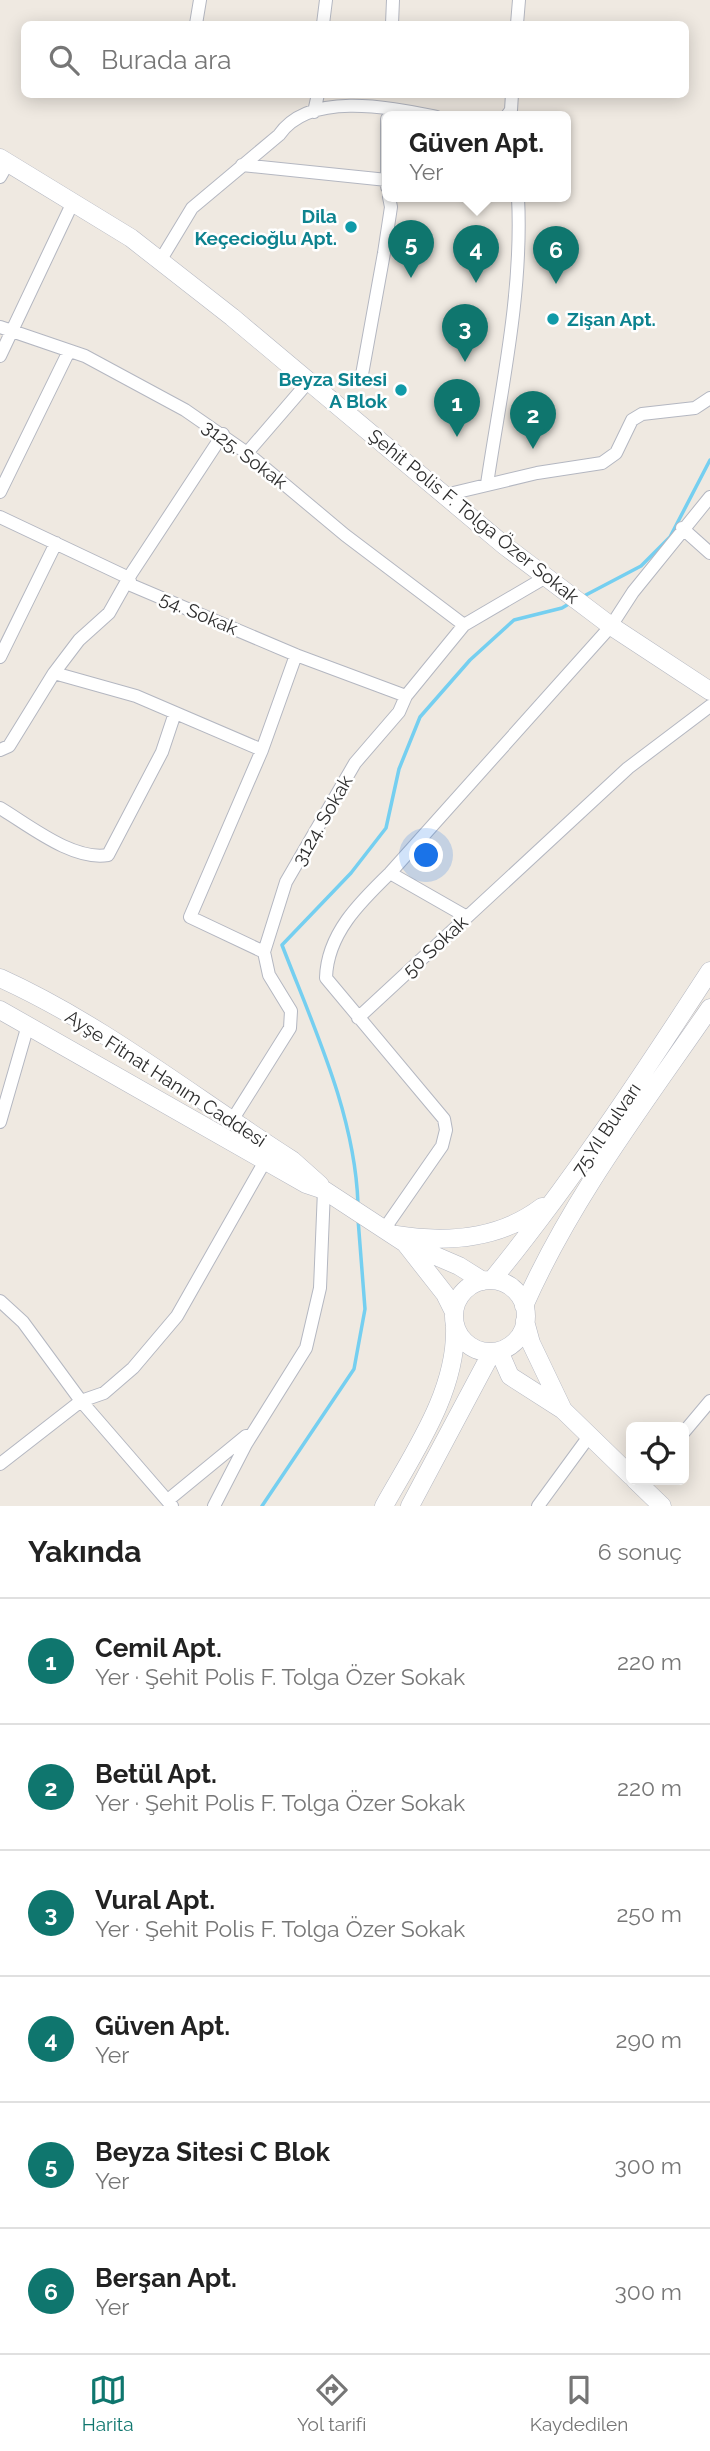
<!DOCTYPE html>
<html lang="tr">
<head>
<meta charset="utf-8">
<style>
  body { margin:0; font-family:Raleway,sans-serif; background:#f2f2f2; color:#222 }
  .controls { position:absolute; right:21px; bottom:21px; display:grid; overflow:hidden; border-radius:10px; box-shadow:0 4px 18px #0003 }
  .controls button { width:63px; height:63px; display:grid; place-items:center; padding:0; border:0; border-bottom:2px solid #e0e0e0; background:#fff; color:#222; font:35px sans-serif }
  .you { position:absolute; left:427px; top:856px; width:24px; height:24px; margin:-18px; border:5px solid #fff; border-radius:50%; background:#1a73e8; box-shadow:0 0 0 10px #1a73e833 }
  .badge { display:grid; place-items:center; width:46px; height:46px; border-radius:50%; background:#0f766e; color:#fff; font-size:23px; font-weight:700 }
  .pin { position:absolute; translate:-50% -58px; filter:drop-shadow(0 2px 4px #0008) }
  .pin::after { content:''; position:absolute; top:37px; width:24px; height:21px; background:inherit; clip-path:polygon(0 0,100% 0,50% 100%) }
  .popup { position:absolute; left:382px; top:111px; width:189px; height:91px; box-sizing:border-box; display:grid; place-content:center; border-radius:10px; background:#fff; filter:drop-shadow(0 2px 5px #0005); font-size:23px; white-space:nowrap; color:#767676 }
  .popup b { font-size:26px; color:#222 }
  .popup::after { content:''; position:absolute; left:50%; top:100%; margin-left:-14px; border:14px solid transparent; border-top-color:#fff }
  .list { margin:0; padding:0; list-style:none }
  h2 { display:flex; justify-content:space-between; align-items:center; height:91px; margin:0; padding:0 28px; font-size:30px }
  h2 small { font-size:23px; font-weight:400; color:#767676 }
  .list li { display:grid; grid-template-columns:46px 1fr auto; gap:21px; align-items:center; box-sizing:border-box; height:126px; padding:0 28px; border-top:2px solid #e0e0e0 }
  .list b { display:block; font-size:26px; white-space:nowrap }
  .list p { margin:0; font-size:23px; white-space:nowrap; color:#767676 }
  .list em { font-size:23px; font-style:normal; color:#767676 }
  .icon { flex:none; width:38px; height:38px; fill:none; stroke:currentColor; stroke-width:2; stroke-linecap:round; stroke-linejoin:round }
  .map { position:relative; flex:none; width:710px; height:1506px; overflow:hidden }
  .search { position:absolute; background:#fff; box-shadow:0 4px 18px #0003; left:21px; right:21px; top:21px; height:77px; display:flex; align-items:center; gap:18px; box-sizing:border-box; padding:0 24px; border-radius:10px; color:#767676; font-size:26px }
  .sheet { height:847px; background:#fff }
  nav { display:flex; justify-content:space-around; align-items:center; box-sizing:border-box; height:98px; border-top:2px solid #e0e0e0; background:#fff; font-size:19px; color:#767676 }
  nav a { display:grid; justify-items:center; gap:4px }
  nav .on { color:#0f766e }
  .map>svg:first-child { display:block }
</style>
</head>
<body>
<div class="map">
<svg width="710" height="1506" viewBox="0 0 710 1506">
  <rect width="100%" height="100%" fill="#efe9e1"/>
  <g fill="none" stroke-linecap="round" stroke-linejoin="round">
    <path stroke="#75cff0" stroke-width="3.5" d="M582 597 641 566 670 537 710 460
      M358 1204C355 1115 314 1028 282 945L351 873 386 828 399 769 420 717 470 660 514 620 562 608 572 602
      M262 1506 354 1369 365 1309 358 1219"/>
    <defs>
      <path id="street" d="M196 24 200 0
        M323 24 326 0
        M392 24 393 0
        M517 24 519 0
        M314 112 318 94
        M506 117 511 110 512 94
        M242 165 387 180
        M0 177 8 163
        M387 187V119
        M160 261 192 208 279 135C310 90 392 108 437 117
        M0 327 85 356 185 410 247 453 345 535 464 625
        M0 356 73 202
        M361 380 384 253 391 207 389 197
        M247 453 309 381
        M487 484C501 390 523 293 518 197
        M0 492 69 351
        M445 495 537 473 602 463 616 453 632 420 642 414 695 408 710 398
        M0 517 129 578 131 585 296 655 406 696
        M682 528 710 553
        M0 657 56 543
        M54 673 136 696 262 750
        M0 750 9 746 54 673 79 640 109 613 131 574 223 434
        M0 808C30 826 73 861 108 855L162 752 175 713
        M390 873 467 917
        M264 952 190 917 262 750 296 655
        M358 1018 628 768 710 706
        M0 1122 28 1025
        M231 1122 290 1028 291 1011 269 975 264 952 286 882 355 763 399 712 406 696 464 625 546 577
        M385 1228 442 1146 446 1130 444 1119 326 978C327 934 360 902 390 873L611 626 633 592 710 497
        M0 1301 23 1322 81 1401 172 1506
        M684 1432 710 1401
        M0 1464 81 1401 104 1393 133 1368 177 1316 265 1161
        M168 1500 246 1436
        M214 1506 246 1444 306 1348 320 1288 324 1190
        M538 1506 590 1435"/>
      <path id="secondary" d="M0 158 131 238 232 317 505 546 611 626 710 691
        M0 978C104 1025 196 1099 292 1160L320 1185
        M0 1010 306 1184 324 1190 405 1243 445 1294 454 1312
        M396 1235C446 1243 500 1239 542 1207
        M408 1244 459 1266 483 1281
        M492 1280C572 1182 641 1077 710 971
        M454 1316a36 36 0 1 1 72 0a36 36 0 1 1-72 0Z
        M524 1306C571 1199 644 1104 710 1008
        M525 1321 531 1343 563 1410
        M499 1351 510 1376 563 1410 631 1476
        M635 1480 662 1506
        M384 1506C414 1452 457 1391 455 1327
        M410 1506 492 1352"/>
    </defs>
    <use href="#street" stroke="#b4b7c1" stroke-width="14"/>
    <use href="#secondary" stroke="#b4b7c1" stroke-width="19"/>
    <use href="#street" stroke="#fff" stroke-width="12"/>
    <use href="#secondary" stroke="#fff" stroke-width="18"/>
  </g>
  <g fill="#0f9aa8" stroke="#fff" stroke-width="2.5">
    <circle cx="351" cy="227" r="7"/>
    <circle cx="553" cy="319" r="7"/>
    <circle cx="401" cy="390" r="7"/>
  </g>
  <g text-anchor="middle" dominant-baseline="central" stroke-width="5" stroke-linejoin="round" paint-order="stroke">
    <g font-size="19" font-weight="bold" fill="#0d838f" stroke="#fff" text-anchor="end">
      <text x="337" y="216">Dila<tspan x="337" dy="22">Keçecioğlu Apt.</tspan></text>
      <text x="567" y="319" text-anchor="start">Zişan Apt.</text>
      <text x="387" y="379">Beyza Sitesi<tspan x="387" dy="22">A Blok</tspan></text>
    </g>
    <g font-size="19" fill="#2e2e2e" stroke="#fff">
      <text transform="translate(245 454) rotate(37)">3125. Sokak</text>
      <text transform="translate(474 516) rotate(39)">Şehit Polis F. Tolga Özer Sokak</text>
      <text transform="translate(199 613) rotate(23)">54. Sokak</text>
      <text transform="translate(322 820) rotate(-60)">3124. Sokak</text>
      <text transform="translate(435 946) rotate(-43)">50 Sokak</text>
      <text transform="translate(166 1078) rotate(33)">Ayşe Fitnat Hanım Caddesi</text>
      <text transform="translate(606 1129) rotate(-56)">75.Yıl Bulvarı</text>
    </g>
  </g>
</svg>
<div class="controls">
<button><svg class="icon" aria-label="locate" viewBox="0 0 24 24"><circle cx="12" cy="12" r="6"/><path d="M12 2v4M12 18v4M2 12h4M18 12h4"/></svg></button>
</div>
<div class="you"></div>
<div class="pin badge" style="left:457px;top:437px">1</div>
<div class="pin badge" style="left:533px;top:449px">2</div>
<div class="pin badge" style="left:465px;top:362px">3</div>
<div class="pin badge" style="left:476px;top:283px">4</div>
<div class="popup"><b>Güven Apt.</b>Yer</div>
<div class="pin badge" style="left:411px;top:278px">5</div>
<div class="pin badge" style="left:556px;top:284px">6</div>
<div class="search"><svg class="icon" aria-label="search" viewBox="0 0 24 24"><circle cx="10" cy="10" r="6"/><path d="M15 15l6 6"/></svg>Burada ara</div>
</div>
<section class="sheet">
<h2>Yakında<small>6 sonuç</small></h2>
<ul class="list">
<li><span class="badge">1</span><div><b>Cemil Apt.</b><p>Yer · Şehit Polis F. Tolga Özer Sokak</p></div><em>220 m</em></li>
<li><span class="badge">2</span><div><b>Betül Apt.</b><p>Yer · Şehit Polis F. Tolga Özer Sokak</p></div><em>220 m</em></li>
<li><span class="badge">3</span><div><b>Vural Apt.</b><p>Yer · Şehit Polis F. Tolga Özer Sokak</p></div><em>250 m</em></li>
<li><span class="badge">4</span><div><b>Güven Apt.</b><p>Yer</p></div><em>290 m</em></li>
<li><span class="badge">5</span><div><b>Beyza Sitesi C Blok</b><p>Yer</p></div><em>300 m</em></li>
<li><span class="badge">6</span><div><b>Berşan Apt.</b><p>Yer</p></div><em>300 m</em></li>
</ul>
</section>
<nav>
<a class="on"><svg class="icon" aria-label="map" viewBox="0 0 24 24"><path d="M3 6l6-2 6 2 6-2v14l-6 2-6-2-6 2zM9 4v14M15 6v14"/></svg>Harita</a>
<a><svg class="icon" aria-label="directions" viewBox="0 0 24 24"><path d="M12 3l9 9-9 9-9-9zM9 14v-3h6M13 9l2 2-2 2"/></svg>Yol tarifi</a>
<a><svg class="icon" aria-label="saved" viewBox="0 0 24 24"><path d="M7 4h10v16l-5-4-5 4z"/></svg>Kaydedilen</a>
</nav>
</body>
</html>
